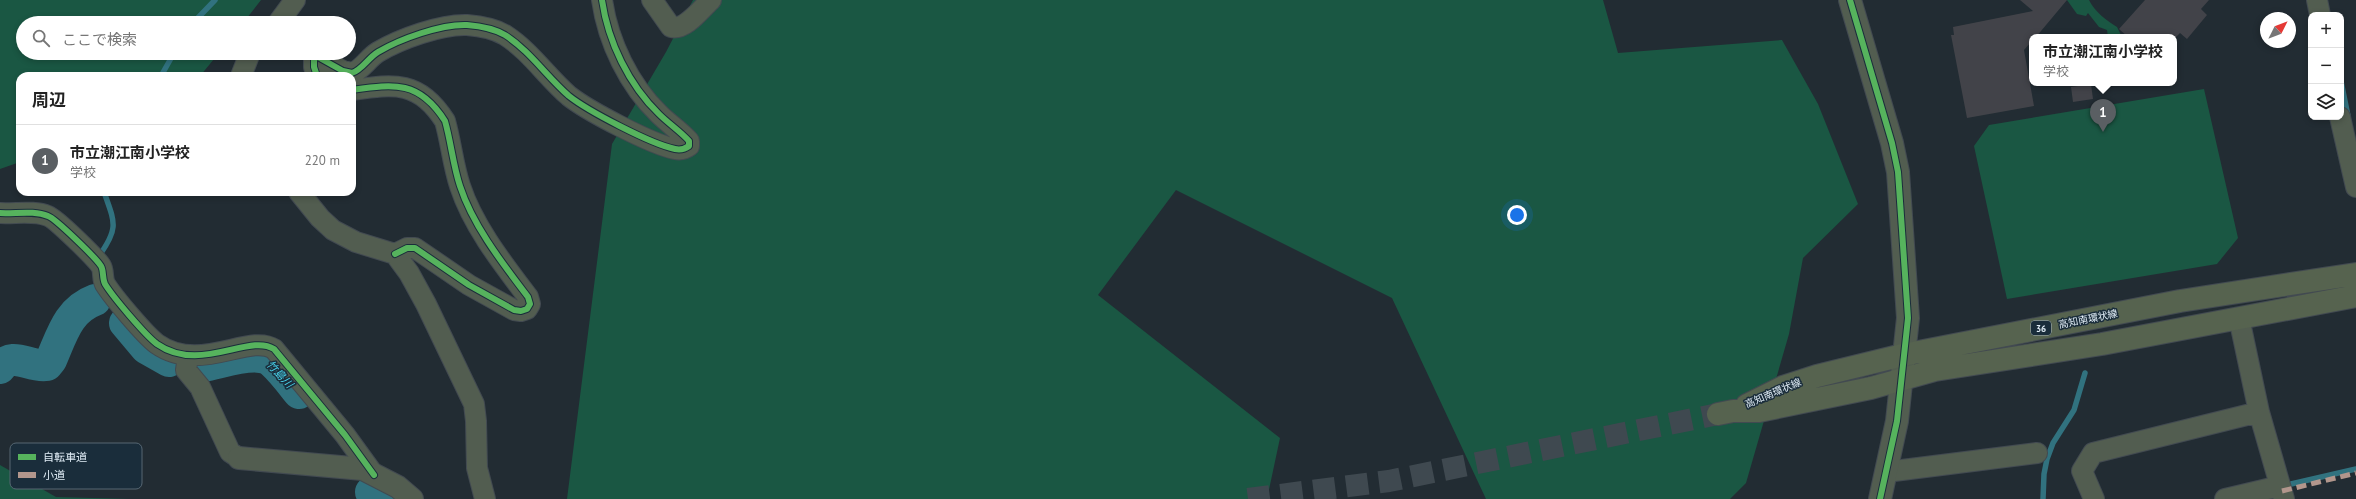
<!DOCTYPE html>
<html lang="ja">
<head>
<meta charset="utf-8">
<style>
  body { margin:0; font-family:"PT Sans","Noto Sans JP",sans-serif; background:#f2f2f2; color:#222 }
  .controls { position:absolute; right:12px; top:12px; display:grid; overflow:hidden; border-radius:8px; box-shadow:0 2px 6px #0003 }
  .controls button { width:36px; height:36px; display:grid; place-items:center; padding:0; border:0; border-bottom:1px solid #e0e0e0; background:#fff; color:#222; font:20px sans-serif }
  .compass { position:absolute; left:2260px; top:12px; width:36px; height:36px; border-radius:50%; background:#fff; box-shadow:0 2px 6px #0003; rotate:48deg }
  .you { position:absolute; left:1517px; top:215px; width:14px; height:14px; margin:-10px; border:3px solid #fff; border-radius:50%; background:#1a73e8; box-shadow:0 0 0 6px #1a73e833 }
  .badge { display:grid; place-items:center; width:26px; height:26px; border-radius:50%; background:#5a5f63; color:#fff; font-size:13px; font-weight:700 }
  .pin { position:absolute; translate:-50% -33px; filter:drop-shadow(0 1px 2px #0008) }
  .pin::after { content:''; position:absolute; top:21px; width:14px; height:12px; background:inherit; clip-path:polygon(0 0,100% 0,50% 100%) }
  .popup { position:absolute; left:2029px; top:34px; width:148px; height:52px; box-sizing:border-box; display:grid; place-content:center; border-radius:8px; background:#fff; filter:drop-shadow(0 1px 3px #0005); font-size:13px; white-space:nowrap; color:#767676 }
  .popup b { font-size:15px; color:#222 }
  .popup::after { content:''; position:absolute; left:50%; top:100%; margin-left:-8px; border:8px solid transparent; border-top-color:#fff }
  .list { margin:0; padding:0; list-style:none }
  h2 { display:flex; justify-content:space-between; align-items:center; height:52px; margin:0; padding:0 16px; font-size:17px }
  h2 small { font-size:13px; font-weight:400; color:#767676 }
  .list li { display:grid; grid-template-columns:26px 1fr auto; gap:12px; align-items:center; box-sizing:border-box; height:72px; padding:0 16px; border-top:1px solid #e0e0e0 }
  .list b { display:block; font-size:15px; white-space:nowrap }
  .list p { margin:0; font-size:13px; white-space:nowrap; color:#767676 }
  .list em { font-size:13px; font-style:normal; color:#767676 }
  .icon { flex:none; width:22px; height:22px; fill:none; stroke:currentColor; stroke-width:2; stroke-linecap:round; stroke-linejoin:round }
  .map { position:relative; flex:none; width:2356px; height:499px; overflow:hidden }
  .search { position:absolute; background:#fff; box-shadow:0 2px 6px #0003; left:16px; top:16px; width:340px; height:44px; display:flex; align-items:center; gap:10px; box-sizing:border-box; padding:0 14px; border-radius:22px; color:#767676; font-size:15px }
  .panel { position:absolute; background:#fff; box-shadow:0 2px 6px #0003; left:16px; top:72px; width:340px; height:124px; border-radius:12px }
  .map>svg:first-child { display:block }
</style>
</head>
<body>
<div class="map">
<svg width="2356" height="499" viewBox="0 0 2356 499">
  <rect width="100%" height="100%" fill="#222c33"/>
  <path fill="#1a5743" d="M0 0H261L243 23H23V53H219L200 76H20V162L0 169Z
    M693 0H1603L1618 53 1782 40 1818 104 1858 204 1803 258 1789 334 1746 483 1730 499H1486L1392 298 1176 190 1098 295 1280 438 1267 499H567L612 144 666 52Z
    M2067 0H2089C2094 11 2107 21 2117 27L2122 37H2108L2107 30 2099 27 2088 13 2086 16 2077 14Z
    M2204 89 2238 238 2217 264 2007 299 1974 146 1989 125Z
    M0 465 56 497 130 499H0Z"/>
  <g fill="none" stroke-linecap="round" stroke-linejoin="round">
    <path stroke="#31727f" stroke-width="5.5" d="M193 23 215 0
      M161 76 174 53
      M2341 81 2348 116
      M99 256C119 228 115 223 104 192
      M2291 484 2356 469
      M2043 499 2044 474 2047 459 2053 443 2074 410 2085 373"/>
    <path stroke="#31727f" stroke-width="32" d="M125 323 146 348 169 361
      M203 366C222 363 257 349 272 362 282 371 291 383 299 393
      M0 368C13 350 29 368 47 365L51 360C62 335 68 310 95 300
      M371 492 378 499"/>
  </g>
  <path fill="#424349" d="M2020 0H2067L2036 37H2032V41L2024 50 2034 106 1967 118 1951 35H1954L1953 27 2033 11Z
    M2145 0H2209L2201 9 2207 15 2187 39 2180 33 2176 37H2128L2119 29Z
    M2091 84 2093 99 2073 102 2071 87Z"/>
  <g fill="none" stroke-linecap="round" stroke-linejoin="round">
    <path stroke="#3f4950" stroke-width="22" stroke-dasharray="22 11" stroke-linecap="butt" d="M1248 499 1389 481 1718 414"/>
    <defs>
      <path id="minor" d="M652 0 671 27C685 31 701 9 711 0
        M2317 0 2320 15
        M278 23 295 0
        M241 76 250 53
        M317 76 314 67V58L318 57 343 71 352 73C362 70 368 58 378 52 400 39 441 24 467 25 479 26 495 29 505 35 530 51 547 77 569 96 588 111 651 144 675 149 680 150 685 149 689 146V141C680 131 669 124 659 114 629 85 608 42 602 0
        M352 90C394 84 419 80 445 121 451 142 453 165 460 186 473 226 503 264 528 297L530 304 527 309 521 311 514 310 469 285 415 248H407L395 254
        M2340 117 2356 187
        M299 192 320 218 333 230 356 242 395 254 409 273 426 304 474 404 476 421 477 468 485 499
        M0 213C15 214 34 210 48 216 56 219 96 258 101 266 104 271 102 278 105 284 113 297 145 335 157 344 200 374 249 333 274 349L345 435 374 475
        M2239 318 2259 412 2284 499
        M188 356 186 370 200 387 230 452 239 458
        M1886 472 2037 453
        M2094 499 2082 471 2093 453 2259 412
        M2225 499 2280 486"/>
      <path id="tertiary" d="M1850 0 1892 143 1898 172 1908 318 1897 421 1880 499
        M239 458 363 469 398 487 412 499"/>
      <path id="primary" d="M1747 405 1783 387 1817 376 1903 355 2180 301 2356 274
        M1718 414 1733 411H1759L1871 388 1935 370 2102 344 2356 296"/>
    </defs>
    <use href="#minor" stroke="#424a51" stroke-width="22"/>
    <use href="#tertiary" stroke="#424a51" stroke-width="24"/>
    <use href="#primary" stroke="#424a51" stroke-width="24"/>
    <use href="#minor" stroke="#525d50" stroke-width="20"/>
    <use href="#tertiary" stroke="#525d50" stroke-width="22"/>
    <use href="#primary" stroke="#56634f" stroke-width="22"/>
    <path stroke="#b2968c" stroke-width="5" stroke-dasharray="10 5" stroke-linecap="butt" d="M2282 491 2356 473"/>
    <defs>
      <path id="cycleway" d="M1850 0 1892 143 1898 172 1908 318 1897 421 1880 499
        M317 76 314 67V58L318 57 343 71 352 73C362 70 368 58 378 52 400 39 441 24 467 25 479 26 495 29 505 35 530 51 547 77 569 96 588 111 651 144 675 149 680 150 685 149 689 146V141C680 131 669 124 659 114 629 85 608 42 602 0
        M352 90C394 84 419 80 445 121 451 142 453 165 460 186 473 226 503 264 528 297L530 304 527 309 521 311 514 310 469 285 415 248H407L395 254
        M0 213C15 214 34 210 48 216 56 219 96 258 101 266 104 271 102 278 105 284 113 297 145 335 157 344 200 374 249 333 274 349L345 435 374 475"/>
    </defs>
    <use href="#cycleway" stroke="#1a2d3b" stroke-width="8"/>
    <use href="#cycleway" stroke="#56b35d" stroke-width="6"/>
  </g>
  <g text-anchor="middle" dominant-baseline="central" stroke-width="3" stroke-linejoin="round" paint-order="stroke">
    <rect fill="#1a2d3b" stroke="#a5b3be" stroke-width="1" x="2031" y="321" width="20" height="14" rx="3"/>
    <g font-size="9" font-weight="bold" fill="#e1edf6">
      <text x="2041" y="328">36</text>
    </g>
    <g font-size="10" fill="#e1edf6" stroke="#1a2d3b">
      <text transform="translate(2088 319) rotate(-11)">高知南環状線</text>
      <text transform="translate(1773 393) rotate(-23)">高知南環状線</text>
    </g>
    <g font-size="11" font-style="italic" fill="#49d3eb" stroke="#1a2d3b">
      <text transform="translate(280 374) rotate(47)">竹島川</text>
    </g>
  </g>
  <rect x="10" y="443" width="132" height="46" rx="6" fill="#1a2d3b" stroke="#566773" stroke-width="1"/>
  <rect x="18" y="454" width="18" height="6" fill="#56b35d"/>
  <rect x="18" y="472" width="18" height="6" fill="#b2968c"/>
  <g font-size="11" fill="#e1edf6">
    <text x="43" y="461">自転車道</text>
    <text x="43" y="479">小道</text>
  </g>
</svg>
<div class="controls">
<button>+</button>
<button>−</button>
<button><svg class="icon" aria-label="layers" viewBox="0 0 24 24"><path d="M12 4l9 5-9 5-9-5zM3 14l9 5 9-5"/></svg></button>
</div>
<svg class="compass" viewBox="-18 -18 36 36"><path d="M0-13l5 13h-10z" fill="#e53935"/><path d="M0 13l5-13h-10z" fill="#767676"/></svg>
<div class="you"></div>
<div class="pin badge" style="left:2103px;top:132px">1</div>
<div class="popup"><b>市立潮江南小学校</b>学校</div>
<div class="search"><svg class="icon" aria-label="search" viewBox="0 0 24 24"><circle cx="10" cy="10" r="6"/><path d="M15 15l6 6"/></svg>ここで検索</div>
<section class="panel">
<h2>周辺<small></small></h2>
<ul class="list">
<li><span class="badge">1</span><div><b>市立潮江南小学校</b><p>学校</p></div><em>220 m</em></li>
</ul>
</section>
</div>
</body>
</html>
